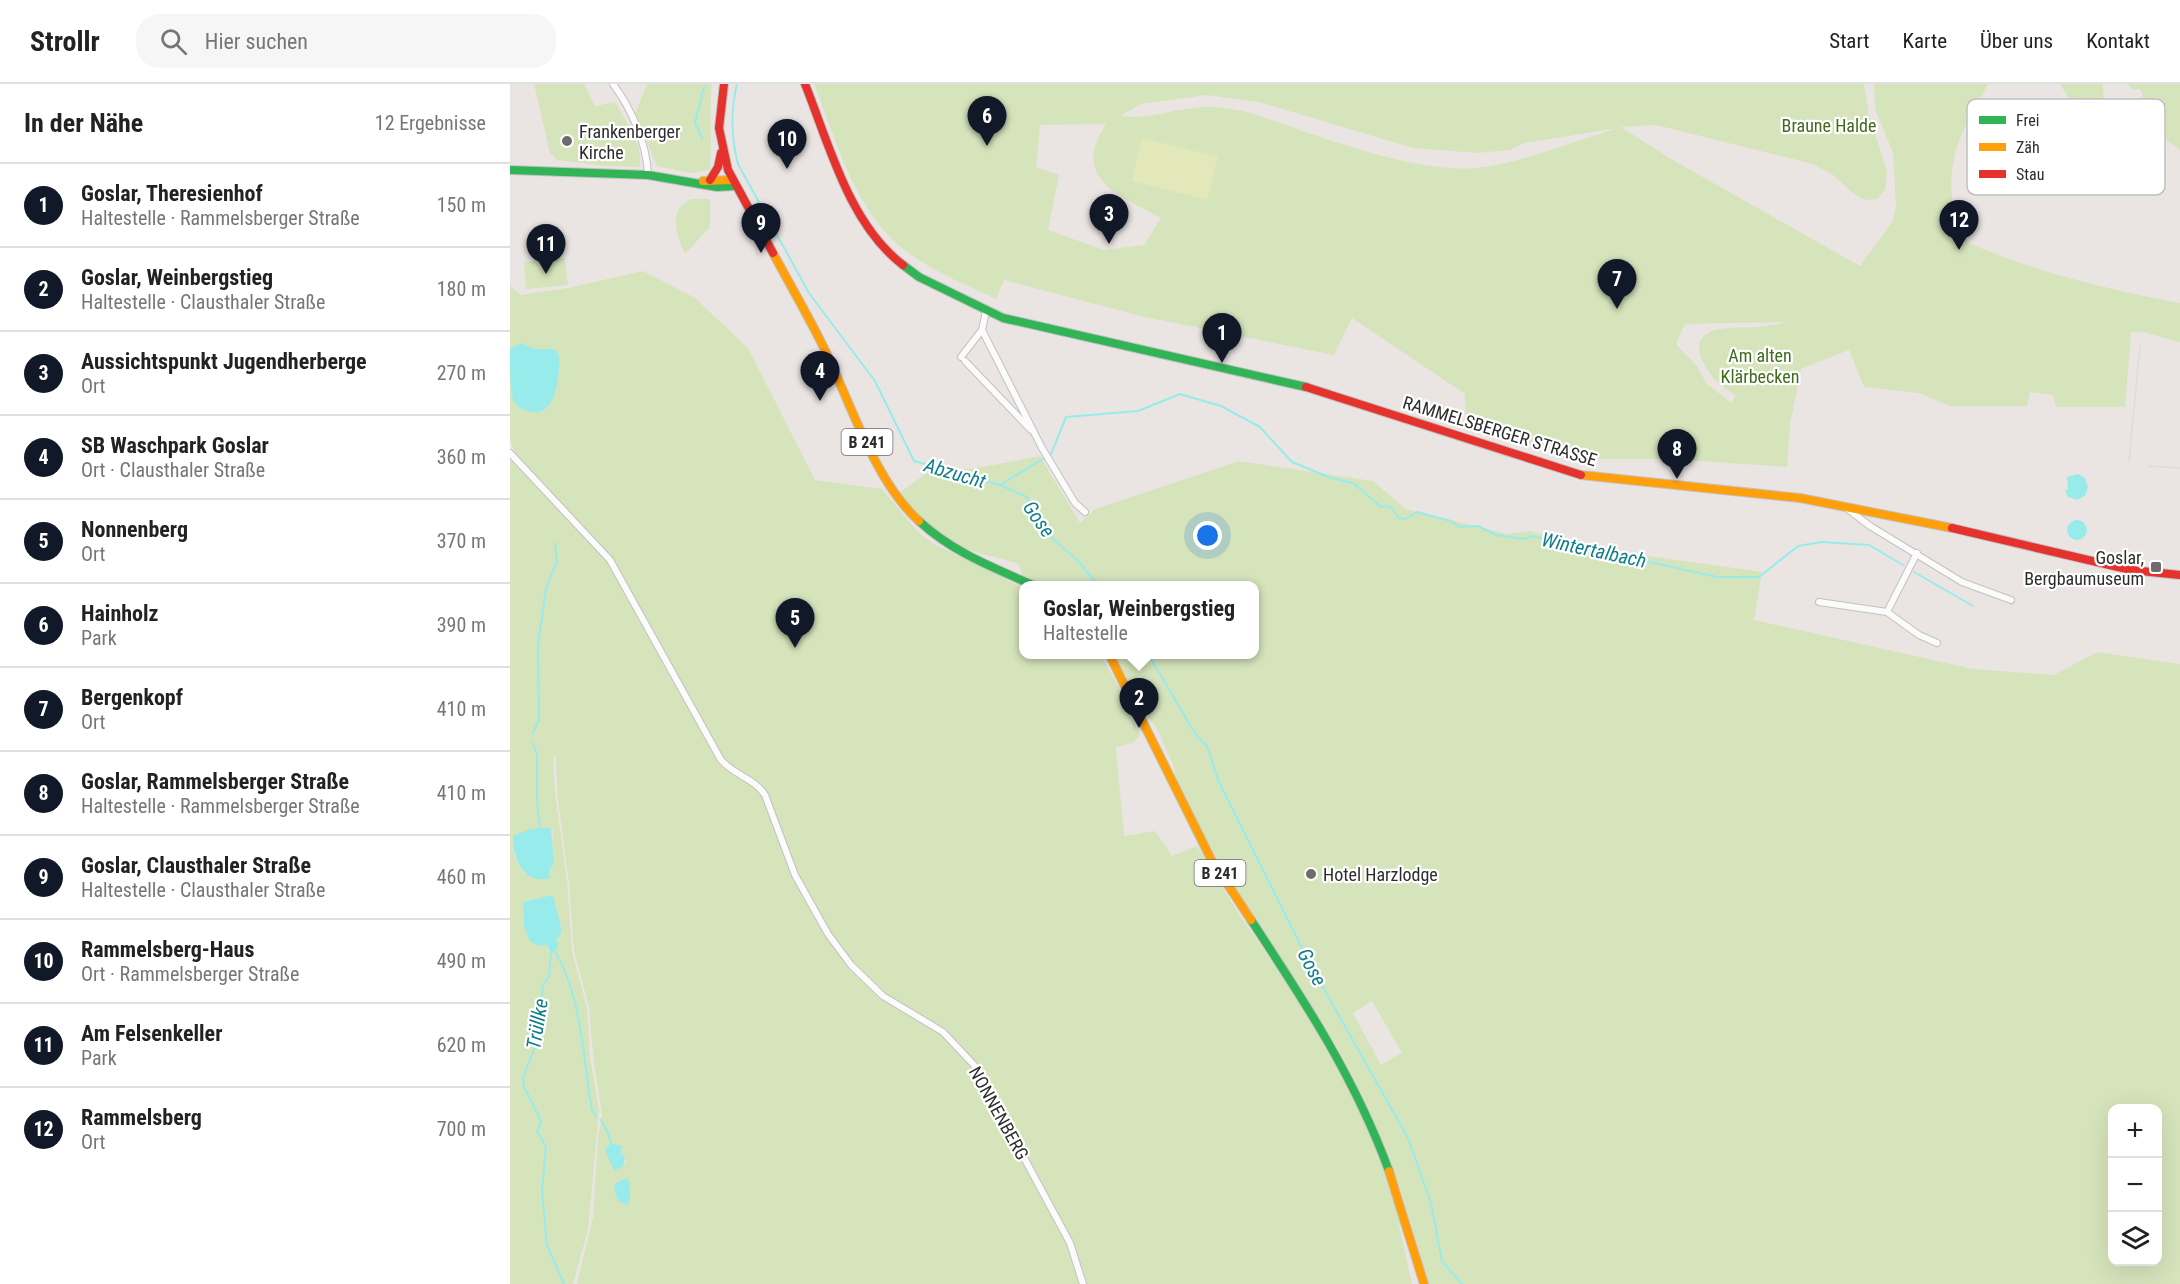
<!DOCTYPE html>
<html lang="de">
<head>
<meta charset="utf-8">
<style>
  body { margin:0; font-family:"Roboto Condensed",sans-serif; background:#f6f6f6; color:#222 }
  .controls { position:absolute; right:18px; bottom:18px; display:grid; overflow:hidden; border-radius:12px; box-shadow:0 6px 24px #0002 }
  .controls button { width:54px; height:54px; display:grid; place-items:center; padding:0; border:0; border-bottom:2px solid #e0e0e0; background:#fff; color:#222; font:30px sans-serif }
  .you { position:absolute; left:698px; top:452px; width:21px; height:21px; margin:-15px; border:4px solid #fff; border-radius:50%; background:#1a73e8; box-shadow:0 0 0 9px #1a73e833 }
  .badge { display:grid; place-items:center; width:39px; height:39px; border-radius:50%; background:#111827; color:#fff; font-size:20px; font-weight:700 }
  .pin { position:absolute; translate:-50% -50px; filter:drop-shadow(0 2px 3px #0008) }
  .pin::after { content:''; position:absolute; top:32px; width:21px; height:18px; background:inherit; clip-path:polygon(0 0,100% 0,50% 100%) }
  .popup { position:absolute; left:509px; top:497px; width:240px; height:78px; box-sizing:border-box; display:grid; place-content:center; border-radius:12px; background:#fff; filter:drop-shadow(0 2px 4px #0005); font-size:20px; white-space:nowrap; color:#767676 }
  .popup b { font-size:22px; color:#222 }
  .popup::after { content:''; position:absolute; left:50%; top:100%; margin-left:-12px; border:12px solid transparent; border-top-color:#fff }
  .list { margin:0; padding:0; list-style:none }
  h2 { display:flex; justify-content:space-between; align-items:center; height:78px; margin:0; padding:0 24px; font-size:26px }
  h2 small { font-size:20px; font-weight:400; color:#767676 }
  .list li { display:grid; grid-template-columns:39px 1fr auto; gap:18px; align-items:center; box-sizing:border-box; height:84px; padding:0 24px; border-top:2px solid #e0e0e0 }
  .list b { display:block; font-size:22px; white-space:nowrap }
  .list p { margin:0; font-size:20px; white-space:nowrap; color:#767676 }
  .list em { font-size:20px; font-style:normal; color:#767676 }
  .icon { flex:none; width:33px; height:33px; fill:none; stroke:currentColor; stroke-width:2; stroke-linecap:round; stroke-linejoin:round }
  .map { position:relative; flex:none; width:1670px; height:1200px; overflow:hidden }
  header { display:flex; align-items:center; gap:36px; box-sizing:border-box; height:84px; padding:0 30px; background:#fff; border-bottom:2px solid #e0e0e0 }
  header strong { font-size:28px }
  nav { display:flex; gap:33px; margin-inline-start:auto; font-size:21px }
  .search { width:420px; height:54px; background:#f6f6f6; display:flex; align-items:center; gap:15px; box-sizing:border-box; padding:0 21px; border-radius:24px; color:#767676; font-size:22px }
  main { display:flex }
  aside { flex:1; background:#fff }
  .map>svg:first-child { display:block }
</style>
</head>
<body>
<header>
<strong>Strollr</strong>
<div class="search"><svg class="icon" aria-label="search" viewBox="0 0 24 24"><circle cx="10" cy="10" r="6"/><path d="M15 15l6 6"/></svg>Hier suchen</div>
<nav><a>Start</a><a>Karte</a><a>Über uns</a><a>Kontakt</a></nav>
</header>
<main>
<aside>
<h2>In der Nähe<small>12 Ergebnisse</small></h2>
<ul class="list">
<li><span class="badge">1</span><div><b>Goslar, Theresienhof</b><p>Haltestelle · Rammelsberger Straße</p></div><em>150 m</em></li>
<li><span class="badge">2</span><div><b>Goslar, Weinbergstieg</b><p>Haltestelle · Clausthaler Straße</p></div><em>180 m</em></li>
<li><span class="badge">3</span><div><b>Aussichtspunkt Jugendherberge</b><p>Ort</p></div><em>270 m</em></li>
<li><span class="badge">4</span><div><b>SB Waschpark Goslar</b><p>Ort · Clausthaler Straße</p></div><em>360 m</em></li>
<li><span class="badge">5</span><div><b>Nonnenberg</b><p>Ort</p></div><em>370 m</em></li>
<li><span class="badge">6</span><div><b>Hainholz</b><p>Park</p></div><em>390 m</em></li>
<li><span class="badge">7</span><div><b>Bergenkopf</b><p>Ort</p></div><em>410 m</em></li>
<li><span class="badge">8</span><div><b>Goslar, Rammelsberger Straße</b><p>Haltestelle · Rammelsberger Straße</p></div><em>410 m</em></li>
<li><span class="badge">9</span><div><b>Goslar, Clausthaler Straße</b><p>Haltestelle · Clausthaler Straße</p></div><em>460 m</em></li>
<li><span class="badge">10</span><div><b>Rammelsberg-Haus</b><p>Ort · Rammelsberger Straße</p></div><em>490 m</em></li>
<li><span class="badge">11</span><div><b>Am Felsenkeller</b><p>Park</p></div><em>620 m</em></li>
<li><span class="badge">12</span><div><b>Rammelsberg</b><p>Ort</p></div><em>700 m</em></li>
</ul>
</aside>
<div class="map">
<svg width="1670" height="1200" viewBox="0 0 1670 1200">
  <rect width="100%" height="100%" fill="#eae5e2"/>
  <path fill="#d6e4bc" fill-rule="evenodd" d="M24 0H74L85 22 105 18C114 34 136 65 129 83L96 82 47 76 40 69Z
    M137 0H202C199 17 203 79 199 86L181 89 147 82 125 30Z
    M304 0H1354L1359 31 1377 87 1375 106 1367 115 1355 116 1343 109 1323 91 1303 80 1146 41 1111 43 1161 75 1350 182 1383 137 1386 121 1383 69 1365 25 1364 0H1478C1456 39 1435 73 1443 119 1445 132 1455 146 1459 159 1525 188 1599 206 1670 219V258L1633 248H1621L1615 323H1546L1543 311 1520 308 1517 322H1440L1409 309 1354 303 1339 266 1291 285 1280 341 1277 383 1161 375H1077L956 345 955 310 842 234 824 271 635 233 494 196 486 215C457 201 426 189 400 170 346 133 327 58 304 0ZM697 11 749 18 903 64 967 69 1000 66 1015 59 1108 44C1064 57 1013 79 967 84 903 90 803 50 741 29 726 26 710 22 694 23 666 24 639 36 611 32L630 20ZM596 40C560 95 609 111 651 134L634 161 594 166 538 146 549 91 526 83 530 41ZM1276 238C1266 241 1254 243 1244 243 1224 244 1179 240 1191 274 1198 291 1210 302 1225 311L1222 319 1197 300 1186 281 1166 260 1175 240Z
    M1550 0H1593L1594 42C1571 32 1562 21 1550 0Z
    M1618 0H1670V66L1617 27 1633 11 1630 5H1622Z
    M182 115H200V143L175 170C166 151 157 123 182 115Z
    M55 174 58 201 16 205 14 178Z
    M133 187 185 214 238 264 305 396 372 405 407 447 422 459 513 504 514 570 590 571 606 597 630 652 622 659 606 663 614 752 645 747 662 772 687 762 729 830 792 921 835 995 864 1060 891 1135 889 1141 902 1200H67L83 1133 88 1053 92 1031 84 980 79 923 64 867 59 798 47 709 46 671 43 676 45 708 57 797 62 867 77 924 80 973 89 1025 78 1146 63 1200H0V371L5 370 0 355V202L11 211 58 204ZM43 747 41 767 44 780 39 787 19 792C6 784 2 766 3 752ZM43 811 48 852 38 868 37 861 29 862 14 843 13 818ZM101 1059 112 1062 110 1069 116 1077 109 1084 101 1083Z
    M530 372 570 439 585 425 729 377 863 397 896 425 997 450 1019 447 1097 466 1252 488 1244 536 1463 585 1544 591 1587 568 1670 580V1200H918C899 1126 876 1055 840 987 811 930 772 879 737 826 711 785 690 741 667 698L663 680 647 645 635 629 605 571 744 570V502L534 501 512 491 509 480C494 475 477 472 463 467 433 457 408 433 389 409L417 389 466 384ZM862 917 892 969 871 981 843 929ZM1602 1024H1648V1178H1602Z"/>
  <path fill="#e2e8b9" d="M632 54 708 73 697 116 622 97Z"/>
  <path fill="#97ebeb" d="M11 259 25 265H44L49 271C50 289 47 337 18 327 12 325 6 322 3 316 0 303 0 279 0 265Z
    M1568 390 1575 394 1578 403 1575 412 1567 416 1558 413 1555 406H1558L1557 393Z
    M1557 446a10 10 0 1 1 20 0a10 10 0 1 1-20 0Z
    M41 744 44 780 39 787 40 794C14 802 2 773 3 752L21 745Z
    M43 811 52 848 46 855 49 860 41 871 37 861 29 862 20 857 14 843 13 818Z
    M101 1059 112 1062 110 1069 115 1073 113 1082 104 1087 95 1066Z
    M113 1095H118C120 1103 122 1115 117 1121 106 1118 104 1110 105 1100Z"/>
  <g fill="none" stroke-linecap="round" stroke-linejoin="round">
    <path stroke="#97ebeb" stroke-width="2" d="M227 0C220 28 221 53 228 80L299 209 365 297 404 377 490 401 541 370 556 333 628 327 670 310 711 322 750 343 782 378 821 394 843 399 870 422 881 423 889 434 895 435 907 428 941 437 950 443 968 442 986 451 1014 455 1022 452 1207 493H1249L1288 462 1312 458 1359 461 1393 481
      M192 54 185 39 194 3
      M490 401 517 413 531 444 568 477 589 502
      M1404 488 1463 522
      M638 570 686 651 697 662 708 696 801 882 898 1054 921 1119 932 1177 952 1200
      M23 649 29 636 28 561 36 505 47 477 45 459
      M23 659 27 670V717L30 745
      M45 867C72 913 73 974 82 1026L86 1032
      M41 869 39 892 33 901 27 957 13 994 14 1003 30 1035 31 1040 27 1047 36 1063 32 1107 37 1161 54 1200
      M91 1036 98 1049 101 1059"/>
    <defs>
      <path id="street" d="M103 0C121 24 137 60 138 91
        M476 227 472 246 532 364 565 419 575 428
        M451 273 472 246
        M455 277 521 346
        M0 369 100 476 211 676C224 691 245 695 255 711L285 791 318 850 341 881 373 912 433 948 464 981 560 1159 573 1200
        M1335 423 1360 442 1452 498 1501 516
        M1309 518 1377 528 1407 469
        M1377 528 1409 551 1427 559"/>
      <path id="fast" d="M0 86 138 91 207 103 226 102
        M393 181 409 193 493 234 796 303
        M409 437C442 468 484 484 525 502
        M741 836C795 918 845 994 879 1087"/>
      <path id="slow" d="M193 97 222 96
        M263 169C279 199 296 228 311 258 339 313 363 396 409 437
        M1071 391 1290 414 1442 444
        M599 570 701 775 741 836
        M879 1087 914 1200"/>
      <path id="jam" d="M214 0 209 44 218 86 263 169
        M295 0C319 60 339 140 393 181
        M200 96 208 83 211 69
        M796 303 1071 391
        M1442 444 1621 486 1670 491"/>
    </defs>
    <use href="#street" stroke="#c2c2c2" stroke-width="8"/>
    <use href="#fast" stroke="#c2c2c2" stroke-width="10"/>
    <use href="#slow" stroke="#c2c2c2" stroke-width="10"/>
    <use href="#jam" stroke="#c2c2c2" stroke-width="10"/>
    <use href="#street" stroke="#fcfbfb" stroke-width="6"/>
    <use href="#fast" stroke="#30b455" stroke-width="8"/>
    <use href="#slow" stroke="#ff9f0a" stroke-width="8"/>
    <use href="#jam" stroke="#e5322d" stroke-width="8"/>
    <path stroke="#dededf" stroke-width="2" d="M1619 377 1630 261
      M1640 382 1670 384"/>
  </g>
  <g fill="#6f6d6c" stroke="#fff" stroke-width="2">
    <circle cx="57" cy="57" r="6"/>
    <rect x="1640" y="477" width="12" height="12" rx="3"/>
    <circle cx="801" cy="790" r="6"/>
  </g>
  <g text-anchor="middle" dominant-baseline="central" stroke-width="4.5" stroke-linejoin="round" paint-order="stroke">
    <g fill="#fff" stroke="#6c6c6c" stroke-width="1.5">
      <rect x="331.5" y="345" width="51" height="26" rx="4.5"/>
      <rect x="684.5" y="776" width="51" height="26" rx="4.5"/>
    </g>
    <g font-size="16" font-weight="bold" fill="#2d2d2d">
      <text x="357" y="358">B 241</text>
      <text x="710" y="789">B 241</text>
    </g>
    <g font-size="18" fill="#3f6b1b" stroke="#fff">
      <text x="1319" y="41">Braune Halde</text>
      <text x="1250" y="271">Am alten<tspan x="1250" dy="21">Klärbecken</tspan></text>
    </g>
    <g font-size="18" fill="#2d2d2d" stroke="#fff" text-anchor="start">
      <text x="69" y="47">Frankenberger<tspan x="69" dy="21">Kirche</tspan></text>
      <text x="1634" y="473" text-anchor="end">Goslar,<tspan x="1634" dy="21">Bergbaumuseum</tspan></text>
      <text x="813" y="790">Hotel Harzlodge</text>
    </g>
    <g font-size="18" fill="#2d2d2d" stroke="#fff">
      <text transform="translate(990 347) rotate(17)">RAMMELSBERGER STRASSE</text>
      <text transform="translate(489 1029) rotate(61)">NONNENBERG</text>
    </g>
    <g font-size="20" font-style="italic" fill="#0e7f8a" stroke="#fff">
      <text transform="translate(445 389) rotate(16)">Abzucht</text>
      <text transform="translate(529 435) rotate(55)">Gose</text>
      <text transform="translate(1084 466) rotate(12)">Wintertalbach</text>
      <text transform="translate(802 883) rotate(62)">Gose</text>
      <text transform="translate(27 940) rotate(-81)">Trüllke</text>
    </g>
  </g>
  <rect x="1457" y="15" width="198" height="96" rx="9" fill="#fff" stroke="#c0c0c0" stroke-width="1.5"/>
  <rect x="1469" y="32" width="27" height="8" fill="#30b455"/>
  <rect x="1469" y="59" width="27" height="8" fill="#ff9f0a"/>
  <rect x="1469" y="86" width="27" height="8" fill="#e5322d"/>
  <g font-size="16" fill="#2d2d2d">
    <text x="1506" y="42">Frei</text>
    <text x="1506" y="69">Zäh</text>
    <text x="1506" y="96">Stau</text>
  </g>
</svg>
<div class="controls">
<button>+</button>
<button>−</button>
<button><svg class="icon" aria-label="layers" viewBox="0 0 24 24"><path d="M12 4l9 5-9 5-9-5zM3 14l9 5 9-5"/></svg></button>
</div>
<div class="you"></div>
<div class="pin badge" style="left:712px;top:279px">1</div>
<div class="pin badge" style="left:629px;top:644px">2</div>
<div class="popup"><b>Goslar, Weinbergstieg</b>Haltestelle</div>
<div class="pin badge" style="left:599px;top:160px">3</div>
<div class="pin badge" style="left:310px;top:317px">4</div>
<div class="pin badge" style="left:285px;top:564px">5</div>
<div class="pin badge" style="left:477px;top:62px">6</div>
<div class="pin badge" style="left:1107px;top:225px">7</div>
<div class="pin badge" style="left:1167px;top:395px">8</div>
<div class="pin badge" style="left:251px;top:169px">9</div>
<div class="pin badge" style="left:277px;top:85px">10</div>
<div class="pin badge" style="left:36px;top:190px">11</div>
<div class="pin badge" style="left:1449px;top:166px">12</div>
</div>
</main>
</body>
</html>
